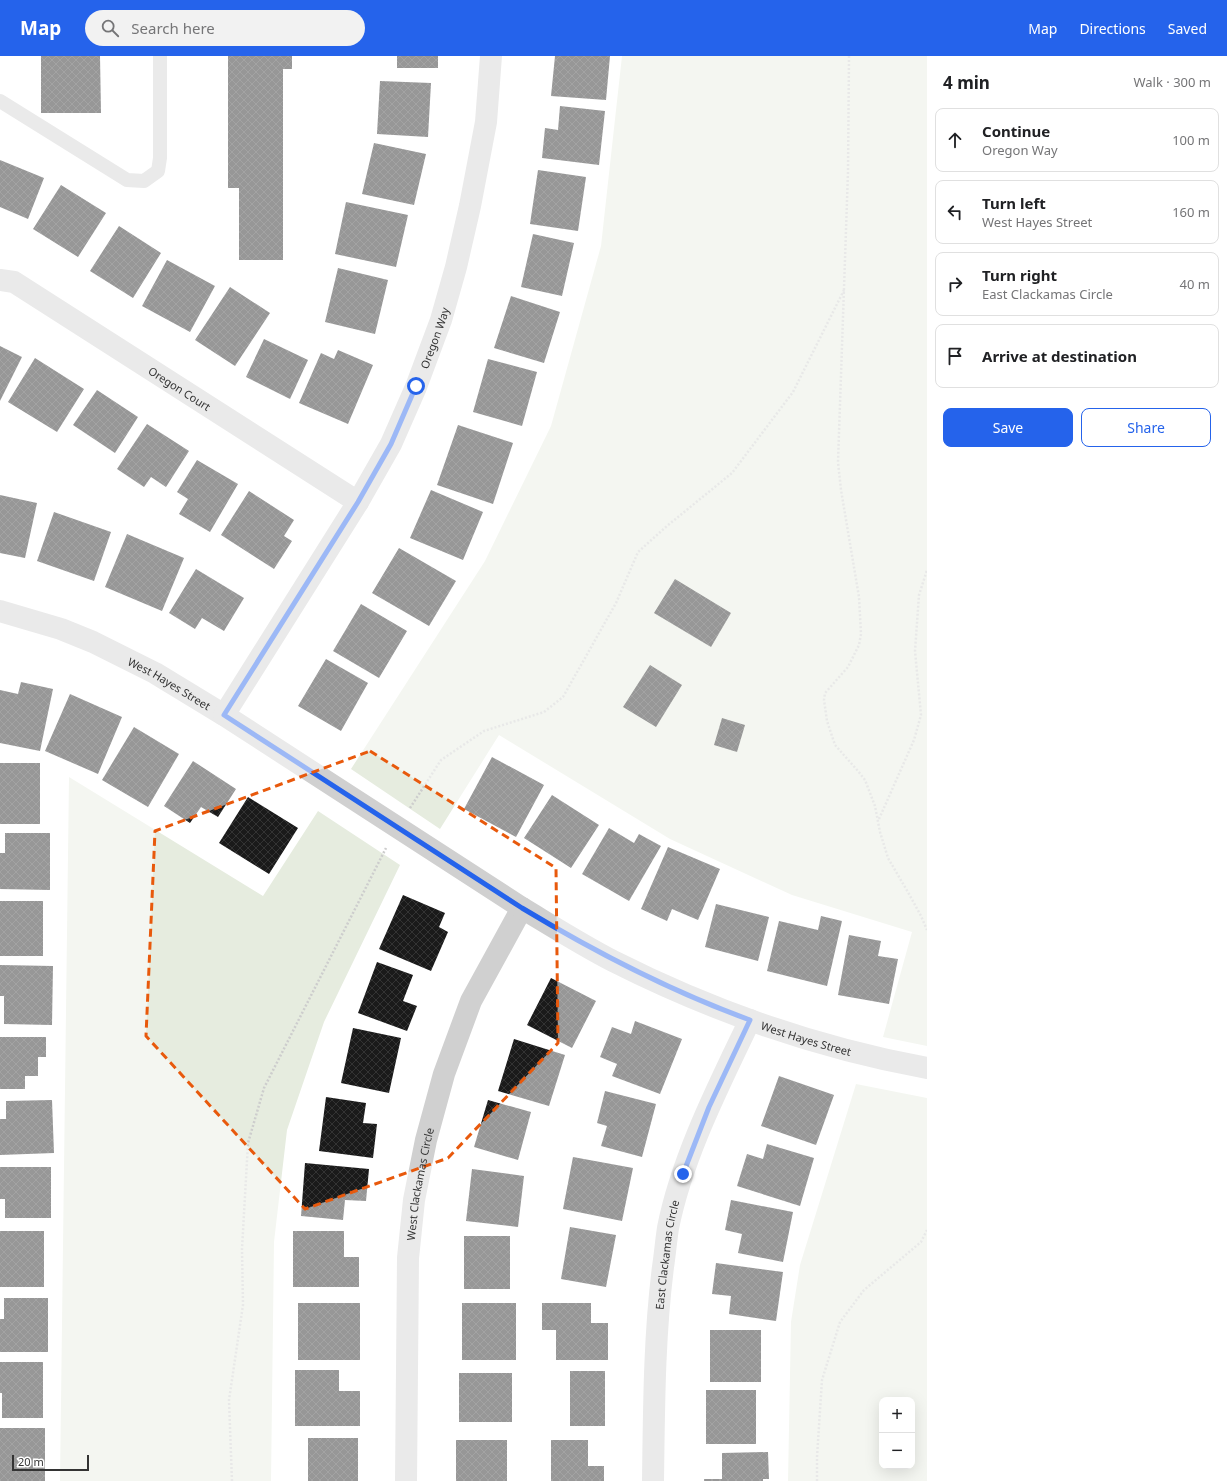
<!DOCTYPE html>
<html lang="en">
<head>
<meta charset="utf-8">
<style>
  body { margin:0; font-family:"Noto Sans",sans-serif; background:#f2f2f2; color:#202124 }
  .controls { position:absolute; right:12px; bottom:12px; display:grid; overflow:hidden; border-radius:8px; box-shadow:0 4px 16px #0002 }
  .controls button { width:36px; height:36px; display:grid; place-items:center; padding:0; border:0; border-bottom:1px solid #e0e0e0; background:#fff; color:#202124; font:20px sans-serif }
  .scale { position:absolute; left:12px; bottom:10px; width:77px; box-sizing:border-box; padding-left:4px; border:2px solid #333; border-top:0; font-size:11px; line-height:14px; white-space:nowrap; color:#333; -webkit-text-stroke:3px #fff; paint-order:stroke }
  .stop { position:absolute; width:12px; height:12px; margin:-9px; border:3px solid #2563eb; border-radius:50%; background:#fff }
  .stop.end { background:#2563eb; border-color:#fff; box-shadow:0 1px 4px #0008 }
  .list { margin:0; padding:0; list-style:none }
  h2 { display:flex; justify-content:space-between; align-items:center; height:52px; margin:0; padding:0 16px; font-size:17px }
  h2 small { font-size:13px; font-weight:400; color:#757577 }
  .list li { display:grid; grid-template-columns:26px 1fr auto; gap:12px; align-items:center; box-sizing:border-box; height:64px; margin:0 8px 8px; padding:0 8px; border:1px solid #e0e0e0; border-radius:8px }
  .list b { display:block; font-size:15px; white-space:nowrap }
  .list p { margin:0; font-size:13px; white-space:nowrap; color:#757577 }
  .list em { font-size:13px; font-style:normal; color:#757577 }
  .actions { display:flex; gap:8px; padding:12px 16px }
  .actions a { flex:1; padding:9px 0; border:1px solid #2563eb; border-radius:8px; text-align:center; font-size:14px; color:#2563eb }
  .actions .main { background:#2563eb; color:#fff }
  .icon { flex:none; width:22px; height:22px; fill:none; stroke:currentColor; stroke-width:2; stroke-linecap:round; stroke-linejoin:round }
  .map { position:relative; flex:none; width:927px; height:1425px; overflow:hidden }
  header { display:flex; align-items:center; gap:24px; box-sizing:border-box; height:56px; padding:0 20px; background:#2563eb; color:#fff }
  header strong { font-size:19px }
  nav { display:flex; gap:22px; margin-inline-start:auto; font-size:14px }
  .search { width:280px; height:36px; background:#f2f2f2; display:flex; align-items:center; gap:10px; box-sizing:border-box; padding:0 14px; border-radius:22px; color:#757577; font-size:15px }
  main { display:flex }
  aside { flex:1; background:#fff }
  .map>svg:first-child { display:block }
</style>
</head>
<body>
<header>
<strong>Map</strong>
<div class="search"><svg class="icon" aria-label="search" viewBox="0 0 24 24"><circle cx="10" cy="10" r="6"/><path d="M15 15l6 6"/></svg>Search here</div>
<nav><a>Map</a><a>Directions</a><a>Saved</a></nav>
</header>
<main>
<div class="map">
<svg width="927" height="1425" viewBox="0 0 927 1425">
  <defs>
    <pattern id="building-cross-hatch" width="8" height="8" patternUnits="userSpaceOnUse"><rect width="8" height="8" fill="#1a1a1a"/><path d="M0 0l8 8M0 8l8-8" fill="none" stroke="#333"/></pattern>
  </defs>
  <rect width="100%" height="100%" fill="#fff"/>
  <path fill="#e6ecdf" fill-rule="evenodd" d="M622 0H927V990L883 981 912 876 792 839 670 783 499 679 440 773 351 713 485 505 551 370 601 190Z
    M69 721 263 840 318 755 400 809 324 966 287 1074 274 1186 271 1425H60Z
    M856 1028 927 1042V1425H788L791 1266 800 1209ZM882 1344H912V1410H882Z"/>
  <path fill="url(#building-cross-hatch)" d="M41 0H100L101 57H41Z
    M228 0H292V13H283V204H239V132H228Z
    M397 0H438V12H397Z
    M555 0H610L606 44 551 40Z
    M380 25 431 27 428 81 377 78Z
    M560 50 605 55 599 109 542 102 545 72 558 74Z
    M374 87 426 98 414 149 362 138Z
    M0 104 44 122 28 163 0 151Z
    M538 114 586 121 578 175 530 168Z
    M61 129 106 157 78 201 33 173Z
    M346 146 408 159 396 211 335 198Z
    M119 170 161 197 133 242 90 215Z
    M533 178 574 187 562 240 521 231Z
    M167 204 215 230 190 276 142 250Z
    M338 212 388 224 375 278 325 266Z
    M230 231 270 257 235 310 195 284Z
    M511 240 560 256 544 307 494 292Z
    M264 283 308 304 290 343 246 321Z
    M0 290 22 301 0 345Z
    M338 294 373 309 348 368 299 347 321 297 334 303Z
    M35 302 84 333 57 376 8 346Z
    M488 303 537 316 522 370 473 356Z
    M97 334 138 361 115 397 73 369Z
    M147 368 189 395 166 431 151 421 144 431 117 413Z
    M458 369 513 387 493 448 437 429Z
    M197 404 238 428 210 476 179 458 188 443 177 436Z
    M431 434 483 456 463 504 410 482Z
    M249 435 294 464 284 480 292 485 274 513 221 479Z
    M0 439 37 447 25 502 0 497Z
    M54 456 111 476 94 525 37 505Z
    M127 478 184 502 162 555 105 531Z
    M399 492 456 525 429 570 372 537Z
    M196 513 244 542 224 575 202 562 195 573 169 557Z
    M675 523 731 557 711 591 654 557Z
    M361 548 407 575 379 622 333 595Z
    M326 603 368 627 341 675 298 650Z
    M650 609 682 629 656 671 623 651Z
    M21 626 53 633 40 695 0 687V634L18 638Z
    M70 638 122 661 98 718 45 695Z
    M722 662 745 669 737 696 714 689Z
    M134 671 179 698 148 751 102 724Z
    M492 701 544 729 516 781 464 753Z
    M193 705 236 733 218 761 201 751 190 767 164 750Z
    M0 707H40V768H0Z
    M552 739 599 769 571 812 524 782Z
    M248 741 298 772 269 818 219 787Z
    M609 772 634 787 639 778 661 790 629 845 582 818Z
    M5 777H50V834L0 833V797H5Z
    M668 791 720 813 698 864 672 853 667 865 641 853Z
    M403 839 445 857 439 871 448 876 431 915 379 893Z
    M0 845H43V900H0Z
    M716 848 769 861 758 905 705 891Z
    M821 860 842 865 827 930 767 915 779 865 818 874Z
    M849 879 881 885 878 900 898 903 889 948 838 939Z
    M377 906 413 919 403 945 417 950 407 975 358 957Z
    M0 909 53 910 52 969 4 968V940H0Z
    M551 922 596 945 572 992 527 969Z
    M635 965 682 983 660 1038 612 1020 617 1008 600 1001 612 971 631 978Z
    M353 972 401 982 389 1037 341 1027Z
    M0 981H46V1001H38V1020H25V1033H0Z
    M514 983 565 999 549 1050 498 1035Z
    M779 1020 834 1039 816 1089 761 1070Z
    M605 1035 656 1048 642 1101 601 1090 607 1070 597 1067Z
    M326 1041 366 1047 363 1067 377 1068 373 1102 319 1095Z
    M52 1044 54 1097 0 1099V1063H6V1045Z
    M488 1044 531 1056 518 1104 474 1091Z
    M767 1088 814 1102 800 1150 737 1130 747 1098 763 1103Z
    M573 1101 633 1112 622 1165 563 1153Z
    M305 1107 369 1113 366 1145 345 1144 343 1164 301 1160Z
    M0 1111H51V1162H5V1143H0Z
    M472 1113 524 1120 518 1171 466 1165Z
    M731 1144 793 1156 783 1206 738 1197 742 1178 725 1174Z
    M570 1171 616 1179 606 1231 561 1223Z
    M0 1175H44V1231H0Z
    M293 1175H344V1201H359V1231H293Z
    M464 1180H510V1233H464Z
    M716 1207 783 1216 776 1265 729 1258 731 1240 712 1238Z
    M4 1242H48V1296H0V1263H4Z
    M298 1247H360V1304H298Z
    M462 1247H516V1304H462Z
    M542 1247H591V1267H608V1304H556V1274H542Z
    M710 1274H761V1326H710Z
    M0 1306H43V1362H2V1337H0Z
    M295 1314H339V1335H360V1370H295Z
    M570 1315H605V1370H570Z
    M459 1317H512V1366H459Z
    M706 1334H756V1388H706Z
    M0 1372H45V1425H0Z
    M308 1382H358V1425H308Z
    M456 1384H507V1425H456Z
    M551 1384H588V1410H604V1425H551Z
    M768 1396 769 1423H763V1425H704V1423H722V1397Z"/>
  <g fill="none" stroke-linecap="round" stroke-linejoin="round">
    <path stroke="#cdcdcd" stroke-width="2.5" stroke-dasharray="2 2" stroke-linecap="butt" d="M849 0 848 116 838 406 841 434 859 541 861 578 859 589 848 611 825 637 824 644 827 665 835 689 858 715 865 724 875 750 880 776 888 802 909 838 921 860 927 874
      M410 752 441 704 484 675 544 656 563 641 616 547 638 496 667 470 732 417 793 336 844 234
      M879 763 914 684 921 659 915 595 919 539 927 514
      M232 1425 229 1344 243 1249 242 1193 248 1087 264 1032 386 792
      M817 1425V1401L822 1324 840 1266 864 1234 921 1186 927 1174"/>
    <path stroke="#d0d0d0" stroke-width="14" d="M0 45 127 124 144 125 158 115 160 102V0"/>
    <g stroke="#d0d0d0" stroke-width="22">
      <path id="s1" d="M0 224 14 226 358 446"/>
      <path id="s2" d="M406 1425 408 1202 414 1144 426 1084 444 1018 471 945 522 852"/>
      <path id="s3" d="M653 1425C654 1354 654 1282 663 1211 665 1198 666 1185 668 1172 682 1101 719 1029 750 964"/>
    </g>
    <g stroke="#d0d0d0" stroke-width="22">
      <path id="s4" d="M0 555 61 573 93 586 155 617 224 659 522 852C552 870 582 889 613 905 712 955 818 992 927 1012"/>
      <path id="s5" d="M224 659 358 446 391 388 416 331 441 264 456 211 470 150 486 66 491 0"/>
    </g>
  </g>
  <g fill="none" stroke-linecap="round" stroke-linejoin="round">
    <path stroke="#2563eb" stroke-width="5" d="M416 330 391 388 358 446 224 659 522 852C595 896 670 935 750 964L709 1051 683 1118"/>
  </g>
  <path d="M0 0H927V1425H0ZM370 695 556 812 558 987 448 1102 305 1153 146 980 155 775Z" fill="#fff" fill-opacity=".55" fill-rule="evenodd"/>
  <path fill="none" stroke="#e8590c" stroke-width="3" stroke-dasharray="8 5" stroke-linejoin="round" d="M370 695 556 812 558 987 448 1102 305 1153 146 980 155 775Z"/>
  <g text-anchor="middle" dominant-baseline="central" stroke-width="4" stroke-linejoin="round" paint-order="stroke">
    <g font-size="11" fill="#333" stroke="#fff">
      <text stroke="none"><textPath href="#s5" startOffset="433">Oregon Way</textPath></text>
      <text stroke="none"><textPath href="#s1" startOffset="211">Oregon Court</textPath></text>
      <text stroke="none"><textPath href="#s4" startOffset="185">West Hayes Street</textPath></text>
      <text stroke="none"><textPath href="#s4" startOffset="917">West Hayes Street</textPath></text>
      <text stroke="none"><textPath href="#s2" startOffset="298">West Clackamas Circle</textPath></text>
      <text stroke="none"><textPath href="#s3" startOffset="227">East Clackamas Circle</textPath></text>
    </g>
  </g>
</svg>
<div class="controls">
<button>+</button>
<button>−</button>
</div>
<div class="scale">20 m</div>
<div class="stop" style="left:416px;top:330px"></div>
<div class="stop end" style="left:683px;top:1118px"></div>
</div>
<aside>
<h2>4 min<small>Walk · 300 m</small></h2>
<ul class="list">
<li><svg class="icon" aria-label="ahead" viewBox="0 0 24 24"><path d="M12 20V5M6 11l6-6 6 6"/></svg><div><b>Continue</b><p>Oregon Way</p></div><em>100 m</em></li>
<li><svg class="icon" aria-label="left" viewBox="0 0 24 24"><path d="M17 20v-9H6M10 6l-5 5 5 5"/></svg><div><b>Turn left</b><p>West Hayes Street</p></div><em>160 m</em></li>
<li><svg class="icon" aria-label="right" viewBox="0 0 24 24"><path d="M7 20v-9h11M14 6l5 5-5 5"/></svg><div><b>Turn right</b><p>East Clackamas Circle</p></div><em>40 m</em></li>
<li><svg class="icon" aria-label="arrive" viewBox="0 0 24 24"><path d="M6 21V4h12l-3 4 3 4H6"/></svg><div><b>Arrive at destination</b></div></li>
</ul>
<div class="actions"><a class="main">Save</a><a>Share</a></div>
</aside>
</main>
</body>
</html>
